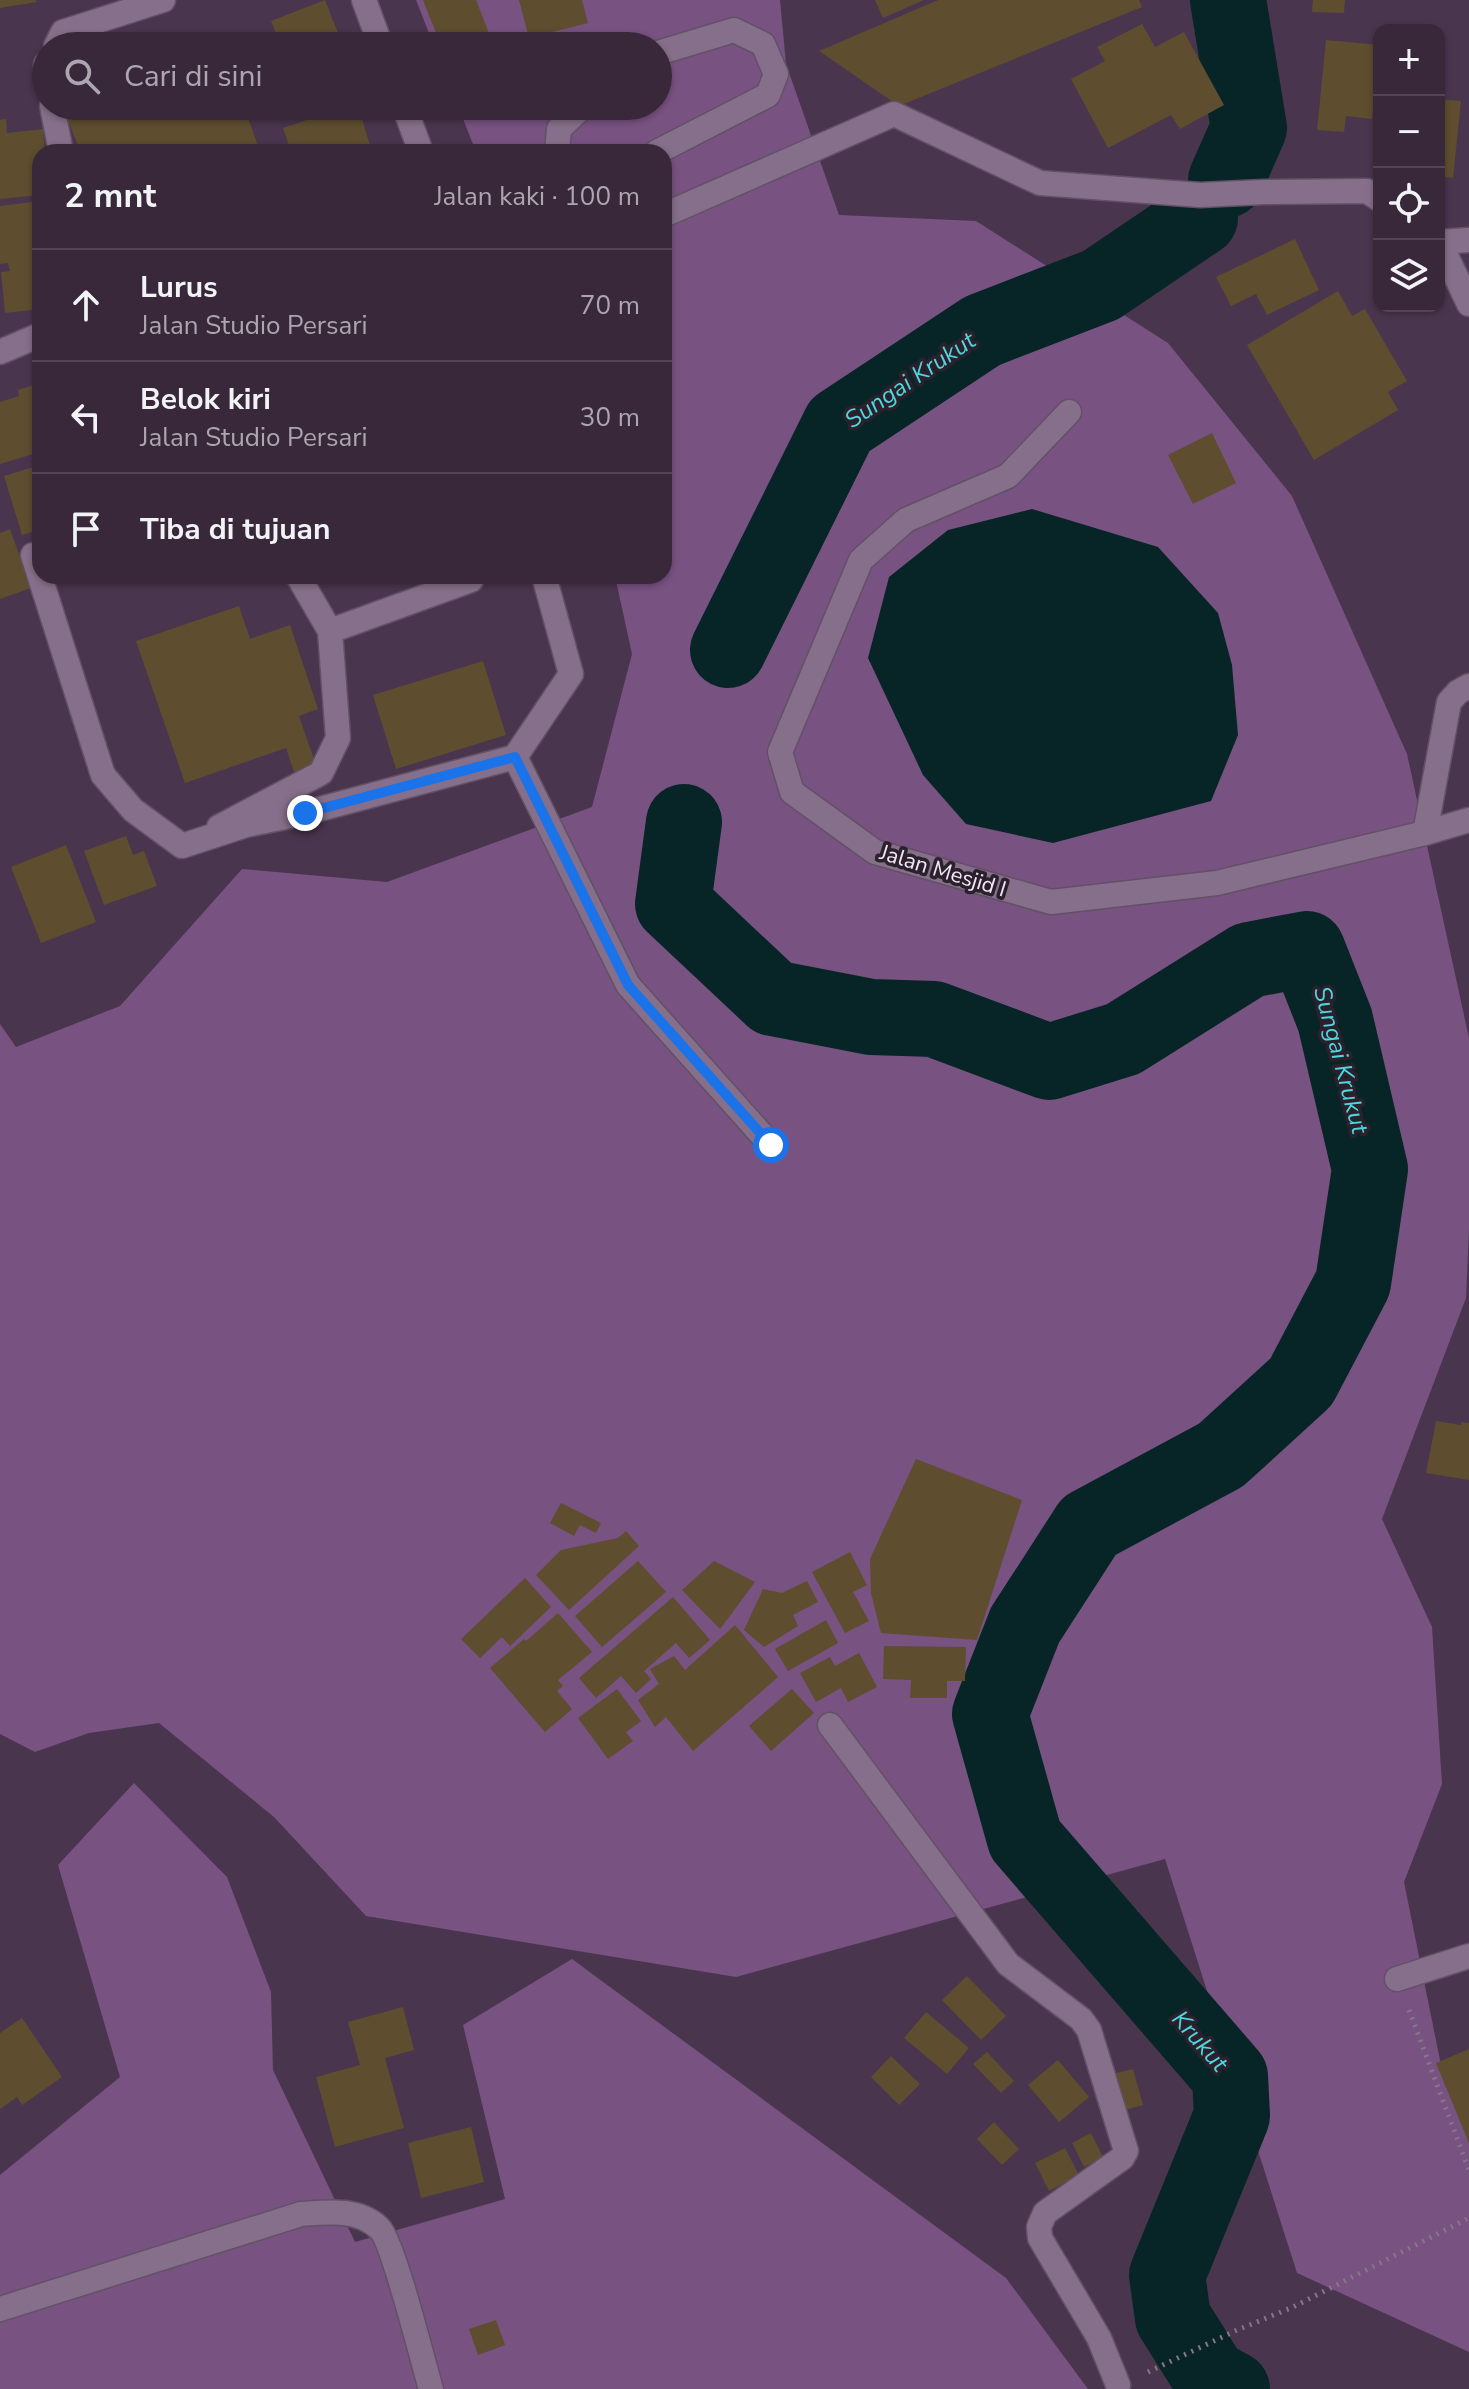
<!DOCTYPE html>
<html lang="id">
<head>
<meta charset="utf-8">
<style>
  body { margin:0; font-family:"Nunito Sans",sans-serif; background:#433445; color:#f1f3f6 }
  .controls { position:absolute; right:24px; top:24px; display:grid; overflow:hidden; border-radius:16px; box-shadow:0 2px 6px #0004 }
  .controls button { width:72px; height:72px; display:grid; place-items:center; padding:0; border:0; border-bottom:2px solid #524454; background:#38283a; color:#f1f3f6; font:40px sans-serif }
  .stop { position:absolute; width:24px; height:24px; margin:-18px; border:6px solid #1a73e8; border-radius:50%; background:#fff }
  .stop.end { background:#1a73e8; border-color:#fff; box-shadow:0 2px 8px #0008 }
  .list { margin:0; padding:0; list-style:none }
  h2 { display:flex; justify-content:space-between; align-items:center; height:104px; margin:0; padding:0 32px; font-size:34px }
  h2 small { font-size:26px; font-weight:400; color:#aba6af }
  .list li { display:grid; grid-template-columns:52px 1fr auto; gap:24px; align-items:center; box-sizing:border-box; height:112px; padding:0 32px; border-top:2px solid #524454 }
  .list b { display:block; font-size:30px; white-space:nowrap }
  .list p { margin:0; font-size:26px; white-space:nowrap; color:#aba6af }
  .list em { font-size:26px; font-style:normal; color:#aba6af }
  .icon { flex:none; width:44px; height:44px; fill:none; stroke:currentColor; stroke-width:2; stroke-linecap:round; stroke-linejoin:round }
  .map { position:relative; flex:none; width:1469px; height:2389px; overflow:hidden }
  .search { position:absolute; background:#38283a; box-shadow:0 2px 6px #0004; left:32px; top:32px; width:640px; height:88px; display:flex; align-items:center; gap:20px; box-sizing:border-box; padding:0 28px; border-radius:44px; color:#aba6af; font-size:30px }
  .panel { position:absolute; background:#38283a; box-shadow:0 2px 6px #0004; left:32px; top:144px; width:640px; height:440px; border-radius:24px }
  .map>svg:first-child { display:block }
</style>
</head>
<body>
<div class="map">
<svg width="1469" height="2389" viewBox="0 0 1469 2389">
  <rect width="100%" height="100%" fill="#4a354e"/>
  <path fill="#785280" d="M416 0H780L786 64 839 215 976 221 1168 343 1292 496 1407 754 1469 1038V1230L1466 1298 1382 1519 1432 1627 1442 1784 1404 1882 1445 2085 1469 2121V2352L1297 2273 1165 1859 736 1977 366 1916 274 1817 159 1723 89 1733 35 1752 0 1734V1024L16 1047 120 1006 242 869 387 882 592 807 632 654 615 576H664V152H476L458 106H658V46H434Z
    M134 1783 227 1877 271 1992 273 2070 355 2242 505 2199 463 2025 572 1959 1006 2278 1088 2389H0V2175L120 2077 58 1865Z"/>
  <path fill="#072527" d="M1032 509 1158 547 1218 613 1232 665 1238 735 1211 801 1053 843 966 824 923 775 868 658 889 577 948 530Z"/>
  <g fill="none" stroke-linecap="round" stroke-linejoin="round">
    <path stroke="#072527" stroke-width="76" d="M1226 180 1249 128 1228 0
      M728 650 840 425 982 331 1101 285 1200 218
      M684 822 673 904 773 998 871 1017 934 1019 1049 1062 1123 1039 1249 960 1307 949 1335 1020 1370 1169 1353 1283 1301 1382 1221 1455 1089 1526 1025 1625 990 1714 1025 1839 1230 2076 1232 2116 1167 2275 1173 2318 1210 2377 1232 2389"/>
  </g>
  <path fill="#5e4d2f" d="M0 0H36L37 2 0 8Z
    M325 0 343 46H281L271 21Z
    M423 0H476L494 46H417L438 38Z
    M519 0H582L588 23 529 38Z
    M875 0H924L883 18Z
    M938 0H1139L1142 7 899 106 819 51Z
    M1313 0H1345L1344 13 1312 12Z
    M1142 24 1155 47 1184 32 1224 105 1180 129 1171 115 1108 148 1071 79 1105 61 1097 47Z
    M1326 40 1379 45 1372 119 1346 116 1344 132 1317 130Z
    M1439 99 1461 101 1453 178 1439 176Z
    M63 106H244L260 152H80Z
    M348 106H358L372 152H291L283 128Z
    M6 119 7 133 43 129 45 152H40V195L0 199V120Z
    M40 201V309L5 313 1 272 10 271 8 263 0 264V206Z
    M1295 239 1319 290 1267 315 1256 294 1231 306 1216 277Z
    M1338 291 1352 316 1365 309 1407 381 1388 392 1398 410 1314 460 1247 345Z
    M40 383V452L0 464V402L19 396 18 390Z
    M1212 433 1236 483 1193 504 1168 455Z
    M40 465V530L22 535 4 476Z
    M10 529 31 588 0 599V533Z
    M239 606 250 639 290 625 318 709 299 716 317 768 295 775 286 748 185 783 136 641Z
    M483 661 506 735 396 769 373 695Z
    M126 836 133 855 144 851 157 886 104 905 84 851Z
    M66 845 96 922 41 943 11 867Z
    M1436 1421 1461 1425V1422L1469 1423V1480L1426 1473Z
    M916 1459 1022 1500 977 1640 881 1633 871 1593 870 1559Z
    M561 1503 601 1523 596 1533 580 1525 574 1536 550 1523Z
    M626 1531 639 1546 569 1610 536 1575 561 1550 618 1538Z
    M850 1552 867 1585 853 1592 869 1621 845 1633 812 1572Z
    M638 1561 666 1592 602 1647 575 1616Z
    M714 1561 755 1582 720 1629 682 1590Z
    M525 1578 551 1607 510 1646 502 1637 480 1658 461 1639Z
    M807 1581 818 1602 793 1615 798 1626 764 1647 744 1630 763 1589 782 1593Z
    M673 1597 710 1640 689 1658 676 1643 644 1671 651 1679 636 1693 621 1676 596 1698 579 1678Z
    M558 1613 592 1652 558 1680 563 1686 557 1691 572 1709 545 1732 490 1668 524 1639 526 1641Z
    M826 1620 838 1643 788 1671 775 1649Z
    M735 1625 778 1677 693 1751 666 1717 655 1727 638 1700 659 1684 650 1669 674 1656 685 1670Z
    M884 1646 966 1647 965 1681H947V1698H910L911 1680 883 1679Z
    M859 1653 877 1687 848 1702 841 1688 816 1702 800 1673 830 1657 835 1666Z
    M617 1689 641 1721 626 1732 633 1741 608 1759 578 1718Z
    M792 1689 814 1713 771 1751 749 1726Z
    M967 1976 1006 2016 981 2040 942 2000Z
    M403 2007 414 2050 385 2058 404 2128 335 2147 316 2077 360 2065 348 2022Z
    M926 2012 969 2048 947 2074 904 2038Z
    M22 2018 62 2077 22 2105 17 2097 0 2109V2033Z
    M1469 2049V2143L1436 2063Z
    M987 2052 1014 2081 1001 2093 973 2064Z
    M891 2056 920 2084 899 2105 871 2077Z
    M1058 2060 1089 2097 1059 2122 1028 2085Z
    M1133 2069 1143 2105 1118 2112 1108 2075Z
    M994 2122 1019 2149 1002 2165 977 2139Z
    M471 2127 484 2182 421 2198 408 2143Z
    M1091 2133 1103 2157 1084 2167 1072 2143Z
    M1065 2148 1079 2175 1049 2191 1035 2163Z
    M496 2320 505 2345 478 2355 469 2329Z"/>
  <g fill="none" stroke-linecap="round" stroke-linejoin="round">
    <defs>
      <path id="lane" d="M330 631 471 580
        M219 827 321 773 338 738 330 631 298 576
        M0 2309 301 2214C327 2212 358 2208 379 2228 393 2240 423 2363 431 2389"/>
      <path id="street" d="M364 0 381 46
        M56 46 63 32 163 0
        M46 64V72
        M52 106 61 152
        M404 106 421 152
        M557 152 559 129 583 106
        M657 152 768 95 776 74 763 44 734 30 658 53
        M664 215 894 114 1040 183 1200 195 1264 192 1367 191 1379 199
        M1439 241 1469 304
        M1440 242 1469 240
        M0 352 40 335
        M1069 412 1008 476 906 520 861 560 780 752 792 792 875 852 1051 902 1217 883 1425 833 1469 820
        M33 555 103 775 133 810 182 846 246 825 305 813 515 757
        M544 576 571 674 515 757 628 985 771 1145
        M1425 833 1449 702 1458 692 1469 686
        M830 1725 1008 1964 1081 2019 1089 2030 1126 2151 1122 2158 1045 2213 1039 2227 1040 2238 1099 2338 1118 2385
        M1397 1979 1469 1956"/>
    </defs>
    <use href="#lane" stroke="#625166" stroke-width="27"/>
    <use href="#street" stroke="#625166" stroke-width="27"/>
    <path stroke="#87758b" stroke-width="5" stroke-dasharray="2 6" stroke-linecap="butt" d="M1409 2010 1469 2170
      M1148 2372 1235 2331 1293 2307 1469 2218"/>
    <use href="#lane" stroke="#866f8a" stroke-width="24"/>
    <use href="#street" stroke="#866f8a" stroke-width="24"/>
  </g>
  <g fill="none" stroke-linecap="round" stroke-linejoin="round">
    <path stroke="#1a73e8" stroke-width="10" d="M305 813 515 757 628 985 771 1145"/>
  </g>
  <g text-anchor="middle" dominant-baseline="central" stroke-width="7" stroke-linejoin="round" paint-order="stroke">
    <g font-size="22" fill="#f3e6f6" stroke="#2a212c">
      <text transform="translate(943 871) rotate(17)">Jalan Mesjid I</text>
    </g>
    <g font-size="24" font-style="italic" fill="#4dd8df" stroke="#2a212c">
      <text transform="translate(910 380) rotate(-34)">Sungai Krukut</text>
      <text transform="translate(1341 1060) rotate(75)">Sungai Krukut</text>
      <text transform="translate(1200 2041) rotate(49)">Krukut</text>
    </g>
  </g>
</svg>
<div class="controls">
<button>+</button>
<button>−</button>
<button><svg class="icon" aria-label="locate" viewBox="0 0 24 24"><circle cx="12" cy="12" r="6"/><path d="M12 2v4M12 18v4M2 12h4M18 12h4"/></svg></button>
<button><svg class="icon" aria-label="layers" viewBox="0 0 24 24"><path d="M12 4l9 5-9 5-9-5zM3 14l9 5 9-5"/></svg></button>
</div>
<div class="stop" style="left:771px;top:1145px"></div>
<div class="stop end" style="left:305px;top:813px"></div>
<div class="search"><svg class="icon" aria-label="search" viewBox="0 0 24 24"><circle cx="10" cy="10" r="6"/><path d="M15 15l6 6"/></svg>Cari di sini</div>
<section class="panel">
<h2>2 mnt<small>Jalan kaki · 100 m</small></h2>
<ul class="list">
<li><svg class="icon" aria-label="ahead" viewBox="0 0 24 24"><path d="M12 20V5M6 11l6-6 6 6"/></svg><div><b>Lurus</b><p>Jalan Studio Persari</p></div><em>70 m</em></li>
<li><svg class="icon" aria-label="left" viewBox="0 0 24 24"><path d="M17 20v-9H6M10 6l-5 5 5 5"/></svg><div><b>Belok kiri</b><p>Jalan Studio Persari</p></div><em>30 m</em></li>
<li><svg class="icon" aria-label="arrive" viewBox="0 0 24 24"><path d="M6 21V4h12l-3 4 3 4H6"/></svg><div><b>Tiba di tujuan</b></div></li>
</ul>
</section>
</div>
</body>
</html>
